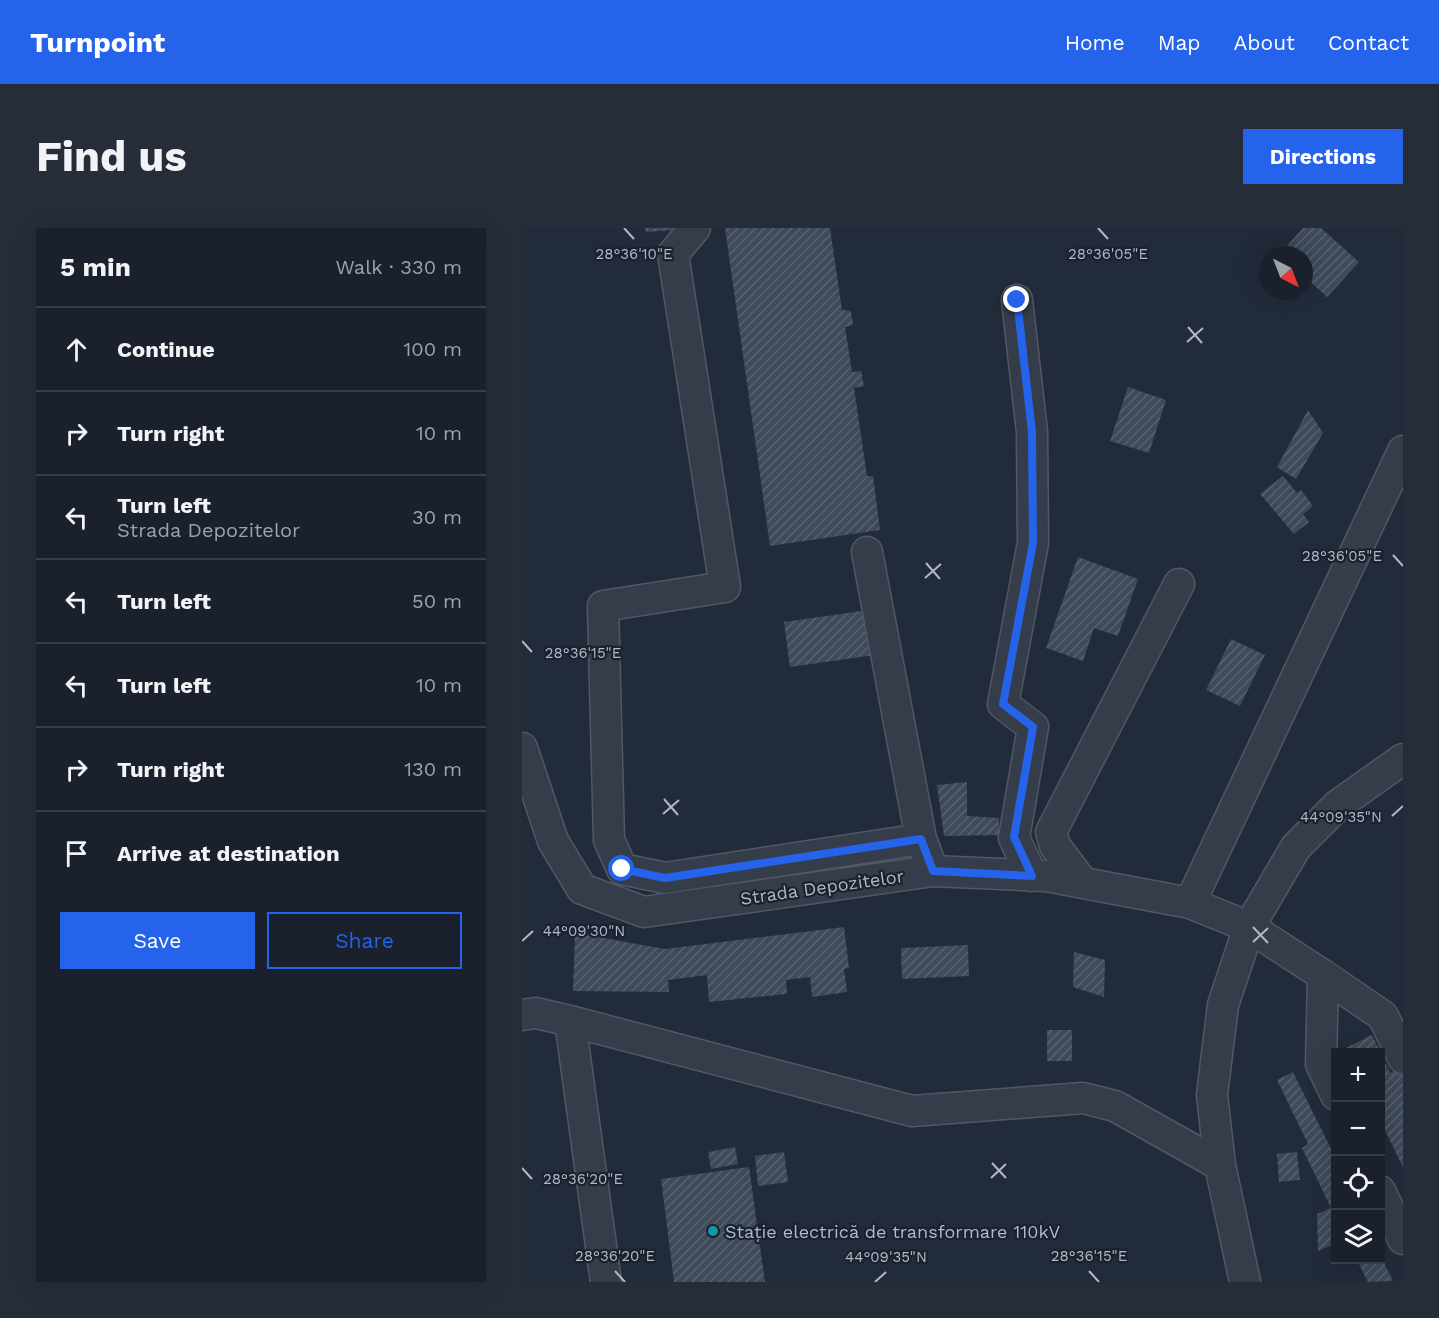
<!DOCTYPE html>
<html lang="en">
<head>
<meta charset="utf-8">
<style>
  body { margin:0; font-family:"Work Sans",sans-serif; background:#272d38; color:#f1f3f6 }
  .controls { position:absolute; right:18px; bottom:18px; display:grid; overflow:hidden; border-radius:0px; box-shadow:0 6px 24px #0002 }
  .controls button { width:54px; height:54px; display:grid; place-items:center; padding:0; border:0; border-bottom:2px solid #383e48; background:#1a202c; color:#f1f3f6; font:30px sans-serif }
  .compass { position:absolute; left:737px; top:18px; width:54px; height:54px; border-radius:50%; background:#1a202c; box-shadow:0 6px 24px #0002; rotate:138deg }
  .stop { position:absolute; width:18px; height:18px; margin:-14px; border:4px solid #2563eb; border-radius:50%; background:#fff }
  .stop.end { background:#2563eb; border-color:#fff; box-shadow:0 2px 6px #0008 }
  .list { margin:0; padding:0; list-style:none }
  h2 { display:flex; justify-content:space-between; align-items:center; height:78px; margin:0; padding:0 24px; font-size:26px }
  h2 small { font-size:20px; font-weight:400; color:#9fa3a9 }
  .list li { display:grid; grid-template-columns:39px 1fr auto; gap:18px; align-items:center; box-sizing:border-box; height:84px; padding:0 24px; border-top:2px solid #383e48 }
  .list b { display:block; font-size:22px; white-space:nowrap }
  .list p { margin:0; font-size:20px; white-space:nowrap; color:#9fa3a9 }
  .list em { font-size:20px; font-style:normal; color:#9fa3a9 }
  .actions { display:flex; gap:12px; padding:18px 24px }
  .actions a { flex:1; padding:14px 0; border:2px solid #2563eb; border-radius:0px; text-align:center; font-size:21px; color:#2563eb }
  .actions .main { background:#2563eb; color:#fff }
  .icon { flex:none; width:33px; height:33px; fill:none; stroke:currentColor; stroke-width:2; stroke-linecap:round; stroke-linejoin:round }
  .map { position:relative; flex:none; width:881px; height:1054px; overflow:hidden; border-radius:0px }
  header { display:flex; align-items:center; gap:36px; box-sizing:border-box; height:84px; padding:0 30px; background:#2563eb; color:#fff }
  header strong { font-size:28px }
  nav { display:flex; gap:33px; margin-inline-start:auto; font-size:21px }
  .intro { display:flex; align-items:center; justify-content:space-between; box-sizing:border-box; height:144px; padding:0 36px }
  h1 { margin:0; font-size:42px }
  .button { padding:15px 27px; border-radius:0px; background:#2563eb; color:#fff; font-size:21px; font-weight:700 }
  main { display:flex; gap:36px; padding:0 36px }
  aside { flex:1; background:#1a202c; border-radius:0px; box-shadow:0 6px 24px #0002 }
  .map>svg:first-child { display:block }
</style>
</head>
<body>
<header>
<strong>Turnpoint</strong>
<nav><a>Home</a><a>Map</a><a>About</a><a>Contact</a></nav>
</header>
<div class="intro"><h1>Find us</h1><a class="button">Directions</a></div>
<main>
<aside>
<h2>5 min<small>Walk · 330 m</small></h2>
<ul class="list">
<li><svg class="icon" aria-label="ahead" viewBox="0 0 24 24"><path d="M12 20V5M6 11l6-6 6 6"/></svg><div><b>Continue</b></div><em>100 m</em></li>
<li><svg class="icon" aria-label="right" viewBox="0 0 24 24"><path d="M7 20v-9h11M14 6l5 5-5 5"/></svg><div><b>Turn right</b></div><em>10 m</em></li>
<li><svg class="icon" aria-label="left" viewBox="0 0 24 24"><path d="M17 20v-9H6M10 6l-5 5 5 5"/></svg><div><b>Turn left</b><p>Strada Depozitelor</p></div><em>30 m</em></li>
<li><svg class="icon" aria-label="left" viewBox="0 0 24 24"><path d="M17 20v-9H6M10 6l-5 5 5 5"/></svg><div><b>Turn left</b></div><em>50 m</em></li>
<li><svg class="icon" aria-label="left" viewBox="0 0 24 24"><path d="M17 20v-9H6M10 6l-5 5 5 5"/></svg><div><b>Turn left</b></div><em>10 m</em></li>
<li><svg class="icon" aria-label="right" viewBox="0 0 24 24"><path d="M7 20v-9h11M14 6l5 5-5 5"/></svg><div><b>Turn right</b></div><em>130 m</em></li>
<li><svg class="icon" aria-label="arrive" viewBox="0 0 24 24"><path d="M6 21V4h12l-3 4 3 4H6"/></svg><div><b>Arrive at destination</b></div></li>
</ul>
<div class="actions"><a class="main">Save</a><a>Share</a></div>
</aside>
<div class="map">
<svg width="881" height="1054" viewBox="0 0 881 1054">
  <defs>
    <pattern id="building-hatch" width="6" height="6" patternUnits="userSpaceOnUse" patternTransform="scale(1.5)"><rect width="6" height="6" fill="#3e4959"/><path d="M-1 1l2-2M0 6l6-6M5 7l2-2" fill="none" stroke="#58616f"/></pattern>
  </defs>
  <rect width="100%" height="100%" fill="#222b3a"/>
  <path fill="url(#building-hatch)" d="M123 0H152V2L124 4Z
    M203 0H308L320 82 329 83 331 97 323 99 330 144 339 143 342 158 332 160 345 248H351L358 302 248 318Z
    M781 0H799L837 34 805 69 782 48V27H757Z
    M606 159 644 172 627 225 588 213Z
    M786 182 801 205 774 251 755 239Z
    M761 248 775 265 779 262 791 278 781 286 787 294 772 306 738 266Z
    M556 329 616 351 596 408 572 400 561 433 524 420Z
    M347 382 353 427 268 439 262 394Z
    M709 411 743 427 718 478 684 462Z
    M445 554V588L477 590V607L422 608 415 557Z
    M322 699 327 740 322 741 325 764 290 769 288 749 264 752 265 766 187 774 185 747 146 752 147 764 51 763 53 705 143 721Z
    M446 717 447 748 380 751 379 720Z
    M552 724 583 732 582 769 551 759Z
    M525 802H550V833H525Z
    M850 807 868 845 881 839V939L858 892V824H826L824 820Z
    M771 844 814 931V1015L796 1023 795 986 809 980 780 920 786 916 755 852Z
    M213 919 216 936 189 941 186 924Z
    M262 924 266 954 236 958 233 928Z
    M775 924 778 952 757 954 755 926Z
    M227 939 243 1054H152L139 951Z
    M858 1027 871 1053 846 1054 835 1032H858Z"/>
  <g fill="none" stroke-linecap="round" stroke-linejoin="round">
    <defs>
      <path id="minor" d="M173 0 151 26 203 359 81 378 87 612 100 641 143 650 399 611 411 643
        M495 72 510 204 511 315 481 476 511 499 492 610 510 648
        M345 324 399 611
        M0 520 31 613 60 661 122 684 411 643 524 648 668 675 727 699 801 747 799 836 814 867
        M561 655 533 618 529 604 657 356
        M668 675 881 223
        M801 747 861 788 881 830
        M0 787 14 785 48 793 84 1054
        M48 793 390 883 561 870 593 878 698 937
        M858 963 881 1011
        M723 1054 698 937 690 867 701 777 727 699 774 619 816 577 881 531"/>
    </defs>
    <use href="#minor" stroke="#515865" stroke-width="33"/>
    <use href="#minor" stroke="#363d4a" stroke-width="30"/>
  </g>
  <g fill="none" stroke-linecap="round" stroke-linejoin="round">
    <path stroke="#2563eb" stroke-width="8" d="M100 641 143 650 399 611 411 643 510 648 492 609 511 499 481 476 511 315 510 204 495 72"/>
  </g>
  <path fill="none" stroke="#b1b8c6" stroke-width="2" d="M102 0 112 11M576 0 586 11M666 99 680 115M665 114 681 100M871 327 881 338M404 335 418 351M403 350 419 336M0 413 10 424M142 571 156 587M141 586 157 572M870 588 881 578M731 699 746 715M0 713 11 703M731 714 746 700M470 935 484 950M0 940 10 951M469 950 484 936M93 1043 103 1054M567 1043 577 1054M353 1054 364 1044"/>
  <circle fill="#0f9aa8" stroke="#1b222f" stroke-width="2" cx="191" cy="1003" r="6"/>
  <g text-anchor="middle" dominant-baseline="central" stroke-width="4.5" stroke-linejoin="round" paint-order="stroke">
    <g font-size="18" fill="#b1b8c6" stroke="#1b222f">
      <text transform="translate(300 659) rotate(-8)">Strada Depozitelor</text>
    </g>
    <g font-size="18" fill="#b1b8c6" stroke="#1b222f" text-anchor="start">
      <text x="203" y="1003">Stație electrică de transformare 110kV</text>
    </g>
  </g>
  <g font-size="15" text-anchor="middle" fill="#b1b8c6" stroke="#1b222f" stroke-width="4.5" stroke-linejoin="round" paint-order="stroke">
    <text x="112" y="31">28°36'10"E</text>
    <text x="586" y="31">28°36'05"E</text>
    <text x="820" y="333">28°36'05"E</text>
    <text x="61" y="430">28°36'15"E</text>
    <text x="819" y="594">44°09'35"N</text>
    <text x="62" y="708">44°09'30"N</text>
    <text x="61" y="956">28°36'20"E</text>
    <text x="93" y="1033">28°36'20"E</text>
    <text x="567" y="1033">28°36'15"E</text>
    <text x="364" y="1034">44°09'35"N</text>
  </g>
</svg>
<div class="controls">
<button>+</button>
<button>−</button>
<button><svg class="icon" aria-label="locate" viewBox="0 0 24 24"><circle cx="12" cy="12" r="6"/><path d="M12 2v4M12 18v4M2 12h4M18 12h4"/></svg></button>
<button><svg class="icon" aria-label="layers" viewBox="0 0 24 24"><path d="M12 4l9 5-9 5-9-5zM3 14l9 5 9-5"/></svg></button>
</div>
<svg class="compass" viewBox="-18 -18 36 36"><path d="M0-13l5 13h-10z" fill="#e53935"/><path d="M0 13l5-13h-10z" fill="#9fa3a9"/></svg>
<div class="stop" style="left:100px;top:641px"></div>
<div class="stop end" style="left:495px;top:72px"></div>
</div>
</main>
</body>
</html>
